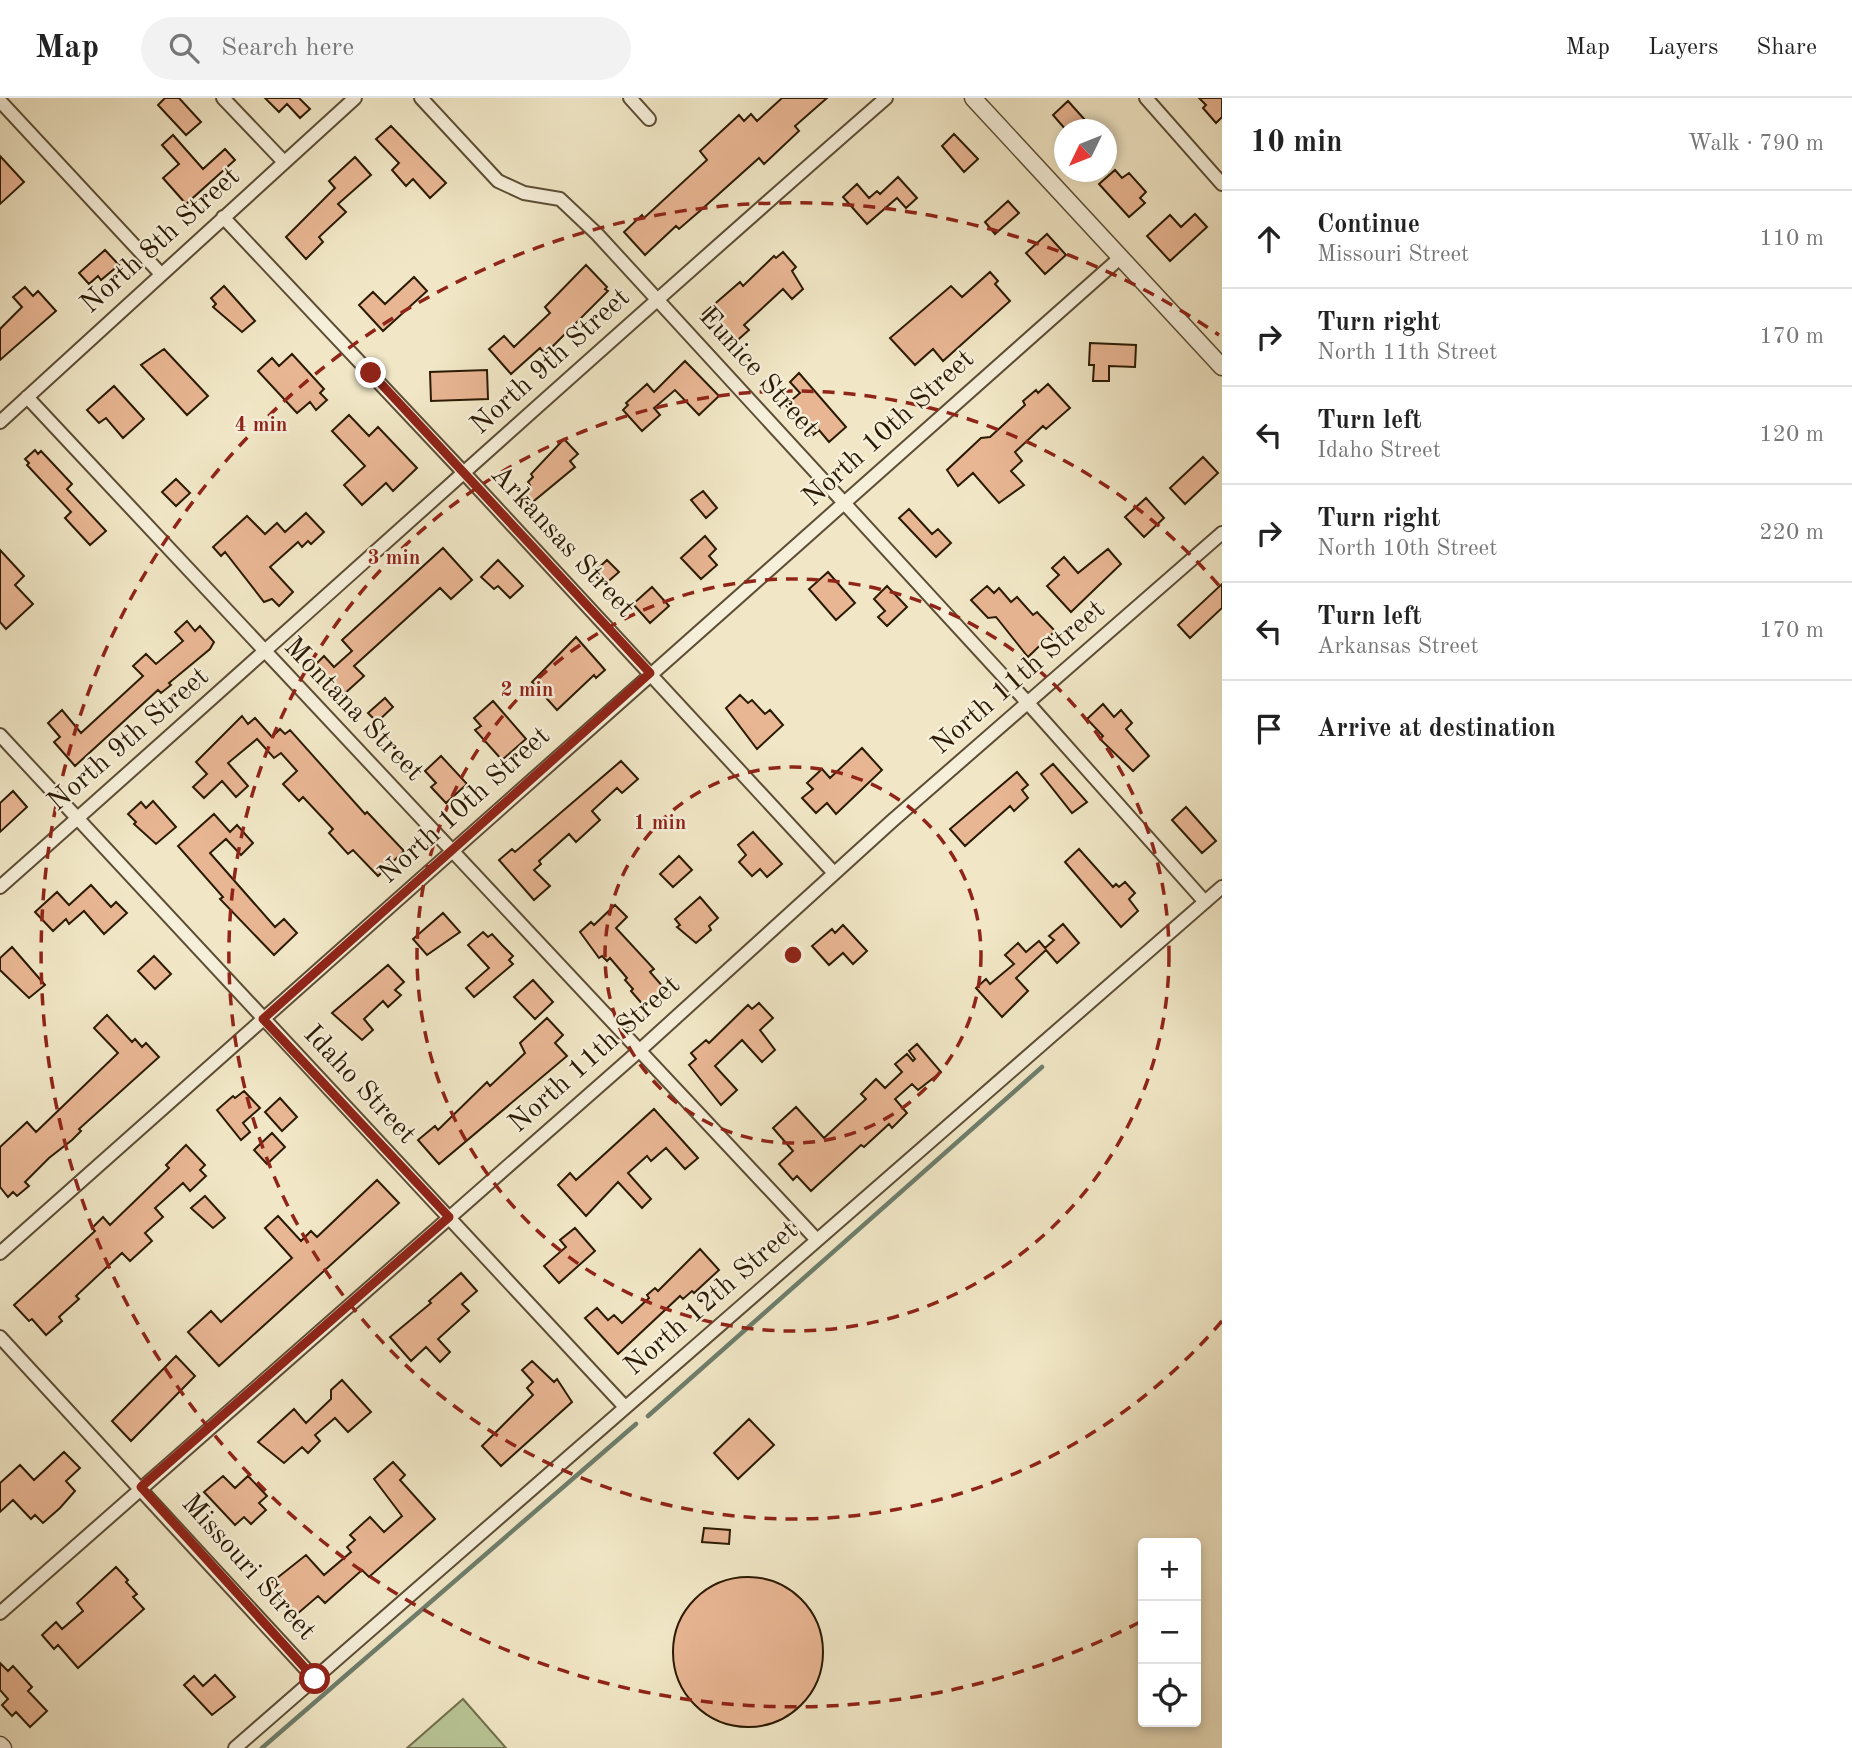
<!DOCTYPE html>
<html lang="en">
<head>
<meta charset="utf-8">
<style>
  body { margin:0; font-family:"Old Standard TT",serif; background:#f2f2f2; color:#222 }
  .controls { position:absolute; right:21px; bottom:21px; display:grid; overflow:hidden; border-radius:7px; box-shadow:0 4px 10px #0003 }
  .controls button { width:63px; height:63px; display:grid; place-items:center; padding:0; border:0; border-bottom:2px solid #e0e0e0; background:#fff; color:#222; font:35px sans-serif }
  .compass { position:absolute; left:1054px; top:21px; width:63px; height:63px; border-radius:50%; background:#fff; box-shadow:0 4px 10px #0003; rotate:227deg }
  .stop { position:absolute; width:21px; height:21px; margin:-16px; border:5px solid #8f2418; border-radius:50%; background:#fff }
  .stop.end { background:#8f2418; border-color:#fff; box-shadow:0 2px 7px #0008 }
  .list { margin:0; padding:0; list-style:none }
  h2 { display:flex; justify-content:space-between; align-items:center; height:91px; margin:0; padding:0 28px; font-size:30px }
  h2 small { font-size:23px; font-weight:400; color:#767676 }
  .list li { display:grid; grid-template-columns:46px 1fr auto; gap:21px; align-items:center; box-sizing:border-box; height:98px; padding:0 28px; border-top:2px solid #e0e0e0 }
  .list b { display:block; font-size:26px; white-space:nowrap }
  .list p { margin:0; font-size:23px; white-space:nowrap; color:#767676 }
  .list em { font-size:23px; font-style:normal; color:#767676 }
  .icon { flex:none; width:38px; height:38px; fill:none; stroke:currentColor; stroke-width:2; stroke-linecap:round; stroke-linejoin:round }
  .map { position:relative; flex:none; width:1222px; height:1650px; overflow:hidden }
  header { display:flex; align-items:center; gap:42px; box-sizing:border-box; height:98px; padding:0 35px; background:#fff; border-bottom:2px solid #e0e0e0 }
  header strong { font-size:33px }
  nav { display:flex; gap:38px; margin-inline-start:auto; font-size:24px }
  .search { width:490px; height:63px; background:#f2f2f2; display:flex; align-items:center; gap:18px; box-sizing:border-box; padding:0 24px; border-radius:38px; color:#767676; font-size:26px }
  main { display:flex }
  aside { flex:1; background:#fff }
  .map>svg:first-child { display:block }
</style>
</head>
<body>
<header>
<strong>Map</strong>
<div class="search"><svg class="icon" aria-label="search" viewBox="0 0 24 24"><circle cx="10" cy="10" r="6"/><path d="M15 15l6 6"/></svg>Search here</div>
<nav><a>Map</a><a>Layers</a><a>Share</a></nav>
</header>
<main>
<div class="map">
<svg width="1222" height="1650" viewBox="0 0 1222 1650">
  <rect width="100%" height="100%" fill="#f1e7c6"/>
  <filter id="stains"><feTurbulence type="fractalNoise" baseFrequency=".00286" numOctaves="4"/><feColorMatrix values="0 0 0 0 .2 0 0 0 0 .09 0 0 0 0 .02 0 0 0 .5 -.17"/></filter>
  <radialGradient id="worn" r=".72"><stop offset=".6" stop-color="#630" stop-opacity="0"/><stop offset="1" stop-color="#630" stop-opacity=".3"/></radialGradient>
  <path fill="#b9c596" stroke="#72704c" stroke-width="2" d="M463 1601 506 1650H407Z"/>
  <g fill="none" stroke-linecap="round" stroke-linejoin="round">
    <path stroke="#6e7e6c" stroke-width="4.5" d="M648 1318 1042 969
      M262 1650 636 1326"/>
  </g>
  <path fill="#e9b693" stroke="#2b1a03" stroke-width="2" d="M165 0H179L201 24 186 37 158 7Z
    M265 0H299L310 11 300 20 287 6 279 14Z
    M782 0H827L795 28 799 33 764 66 759 60 701 112 679 131 676 128 645 157 624 134 642 117 644 120 707 62 700 53 739 17 744 23 751 16 757 23Z
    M1199 0H1222V19L1216 25 1203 10 1206 7Z
    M1068 3 1094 32H1066L1053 17Z
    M391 28 446 85 430 100 413 81 406 88 392 72 399 65 376 41Z
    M954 36 978 61 964 74 942 48Z
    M173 37 203 71 225 51 235 62 186 106 163 80 179 66 162 47Z
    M0 58 24 84 0 106Z
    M355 59 371 77 338 106 346 114 319 139 323 144 306 161 286 139 335 90 329 83Z
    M1115 72 1122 80 1129 75 1146 94 1140 100 1145 105 1129 119 1099 86Z
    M898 79 917 100 906 110 897 100 867 126 843 99 857 86 869 100 877 93 880 96Z
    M1008 103 1019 115 995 136 985 124Z
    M1195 116 1207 129 1170 163 1147 138 1170 117 1181 129Z
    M1047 136 1066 157 1045 176 1026 155Z
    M105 152 119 167 101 182 98 178 89 186 79 175Z
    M783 154 796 169 792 173 803 191 792 201 783 191 744 227 749 232 732 247 703 216 740 184 743 188 774 158 776 160Z
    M586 167 607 189 605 191 608 193 545 256 540 250 511 276 489 251 504 238 514 249 550 215 545 209Z
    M990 174 998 183 995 186 1010 203 943 263 933 251 915 267 890 240 951 188 962 199Z
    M414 179 427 193 383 233 359 207 373 194 385 206Z
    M224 188 255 223 242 234 213 209 216 206 211 200Z
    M25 189 33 198 38 193 56 213 0 262V231L22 209 13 199Z
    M1090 245 1136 247 1135 269 1109 268V283H1093L1094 267H1089Z
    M164 251 208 298 187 317 141 267Z
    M292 256 324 291 320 295 327 302 316 312 310 304 297 315 258 273 272 260 279 268Z
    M685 263 719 298 699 317 675 292 654 310 660 317 642 333 623 312 628 307 626 305 647 286 654 294Z
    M487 272 488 301 431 303 430 274Z
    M799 275 846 329 829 344 819 332 813 337 786 307 800 295 790 284Z
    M1048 286 1070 310 1046 331 1043 328 1015 354 1022 363 1011 373 1024 387 999 405 973 375 958 388 947 372 981 340 990 339 1025 307 1023 303 1036 292 1038 295Z
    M114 288 144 321 123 340 106 320 99 325 87 312Z
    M349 317 369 338 378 329 417 370 393 393 386 385 362 407 344 387 365 368 332 333Z
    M564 341 578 356 570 363 575 369 529 407 520 396 530 387 528 384 533 379 531 376Z
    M35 352 38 356 41 353 72 386 67 391 106 433 90 447 65 420 71 414 27 367 29 365 25 361Z
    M1203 359 1218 375 1185 406 1170 390Z
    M176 381 190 395 176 408 162 394Z
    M703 393 717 410 706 420 691 402Z
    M1146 400 1164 420 1144 439 1125 419Z
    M909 411 932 436 938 431 951 445 936 459 899 420Z
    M306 415 324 434 311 446 308 443 302 449 298 444 270 469 293 494 279 508 272 501 264 504 225 454 221 458 213 449 247 418 265 436 277 425 285 434Z
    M705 438 716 451 709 458 717 467 701 481 681 460Z
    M443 450 472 482 451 501 440 490 354 568 364 578 343 597 315 567 324 558 334 569 352 553 342 542Z
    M1108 451 1121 466 1071 514 1047 488 1059 477 1052 470 1064 459 1078 475Z
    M0 452 24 478 15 487 33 506 6 531 0 524Z
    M498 462 523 488 510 500 498 488 494 491 481 479Z
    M607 462 619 474 604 487 593 475Z
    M828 474 855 505 836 522 809 491Z
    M1222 486V510L1190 540 1178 527Z
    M887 488 907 509 887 528 878 519 885 513 874 501Z
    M987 488 994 495 999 490 1011 504 1017 499 1033 517 1037 514 1055 533 1028 559 996 519 988 520 971 502Z
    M652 489 669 508 650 525 633 506Z
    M187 523 195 533 200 528 214 544 210 551 169 585 171 587 161 595 158 592 75 668 54 644 60 639 48 625 62 612 81 635 143 578 133 568 146 556 156 566 183 543 175 534Z
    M576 539 605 572 596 580 594 577 557 612 532 584Z
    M740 597 748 605 752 602 765 616 770 612 783 627 757 651 726 610Z
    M385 600 393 609 377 624 368 615Z
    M493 603 526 641 502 662 475 632 481 628 474 620Z
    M1103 606 1114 619 1121 612 1132 625 1126 631 1149 658 1133 673 1100 641 1103 638 1087 621Z
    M242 618 248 626 255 620 272 639 280 631 285 636 290 632 365 716 367 714 404 753 378 778 353 752 348 756 329 735 333 731 303 699 299 703 283 686 297 673 281 655 274 660 257 641 228 665 248 688 236 699 222 683 204 700 193 689 207 676 196 664Z
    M862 650 882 672 836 716 827 705 816 715 802 700 813 691 807 685 822 671 830 680Z
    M441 658 467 686 446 705 431 689 436 685 425 673Z
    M621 663 638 681 622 695 617 690 592 713 600 722 576 744 569 736 539 763 541 766 534 772 550 788 534 802 499 762 512 751 515 754Z
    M1053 666 1087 704 1072 715 1041 676Z
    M1017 674 1028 687 1022 692 1028 700 1014 713 1010 708 965 748 950 731Z
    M13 693 27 709 0 734V705Z
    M153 703 176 729 156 746 134 726 136 724 128 716 141 704 146 710Z
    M1186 709 1216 743 1202 755 1172 722Z
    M214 716 230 734 237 727 253 745 241 757 226 741 210 755 275 829 284 821 297 835 274 857 220 801 223 799 178 748Z
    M753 734 782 766 767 779 760 771 752 778 739 764 746 757 738 747Z
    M1079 751 1113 789 1116 786 1119 789 1125 784 1135 795 1129 801 1138 813 1121 829 1065 764Z
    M679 758 692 772 673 789 660 776Z
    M91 787 111 809 116 804 127 815 104 836 84 813 69 826 66 821 53 833 35 814 57 794 69 807Z
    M700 799 718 820 709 828 711 832 696 845 677 829 680 827 675 821Z
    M615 807 627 819 616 830 654 871 650 874 664 890 644 908 631 893 633 891 625 882 627 880 610 860 607 863 602 858 599 860 580 834 591 824 594 827Z
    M443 815 460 834 427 857 413 841Z
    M1063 826 1079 845 1057 865 1046 852 1016 880 1028 893 1002 919 976 890 986 881 990 886 1014 866 1005 857 1018 845 1026 854 1039 843 1045 850 1054 842 1049 838Z
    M843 827 867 853 853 866 843 855 829 867 812 848 832 831 835 835Z
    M483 834 488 839 492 836 502 847 513 858 509 862 513 866 474 899 466 890 489 870 468 847Z
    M12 849 45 887 29 900 0 872V860Z
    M154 858 171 876 155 891 138 873Z
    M388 867 404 884 395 892 401 897 388 909 383 903 364 921 373 932 362 942 332 915Z
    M533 882 553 904 535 921 514 899Z
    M759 905 773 920 760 932 775 952 762 964 742 942 715 968 737 992 721 1007 689 967 696 961 691 955 706 942 709 945 748 907 752 911Z
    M107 917 132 944 135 941 142 949 146 945 159 959 79 1031 81 1033 72 1042 49 1060 25 1084 29 1088 17 1098 13 1094 8 1099 0 1089V1049L27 1024 36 1034 118 955 94 930Z
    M547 920 563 937 555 945 567 958 439 1066 418 1042 435 1028 438 1032 487 984 490 988 525 955 520 945Z
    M917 946 941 974 918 992 912 986 895 1001 907 1015 892 1030 889 1026 864 1049 861 1047 811 1093 797 1078 793 1082 779 1066 793 1053 773 1030 796 1009 824 1040 866 1001 861 996 876 981 885 990 902 974 895 966 907 956 913 963 915 961 909 953Z
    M244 993 260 1010 243 1025 250 1034 241 1042 217 1012 233 998 235 1000Z
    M280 1000 297 1019 282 1033 265 1014Z
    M654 1011 698 1060 685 1071 666 1050 651 1063 647 1058 628 1075 651 1101 642 1110 618 1084 586 1118 558 1087 570 1075 576 1082Z
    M272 1035 285 1049 267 1066 254 1052Z
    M186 1047 205 1067 200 1072 206 1078 190 1093 183 1085 155 1110 163 1119 145 1135 152 1143 130 1163 122 1155 76 1198 79 1201 59 1219 62 1223 46 1237 32 1221 29 1223 14 1207 95 1133 92 1130 103 1119 110 1127 169 1070 166 1067Z
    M377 1082 399 1105 219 1268 188 1234 211 1213 221 1224 292 1160 265 1130 278 1118 301 1143 311 1133 317 1139Z
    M205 1098 225 1120 213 1130 191 1110Z
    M575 1130 595 1153 559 1185 544 1168 566 1149 560 1142Z
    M700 1151 719 1172 694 1195 692 1193 683 1201 680 1198 618 1256 585 1220 597 1210 608 1222 614 1217 622 1225 649 1200 647 1197 655 1190 658 1193Z
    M461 1175 477 1193 462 1206 469 1213 438 1241 450 1254 440 1264 426 1249 411 1263 390 1239 431 1205 429 1203Z
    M176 1258 195 1278 131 1343 112 1323Z
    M532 1263 554 1284 557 1281 572 1304 501 1368 482 1348 533 1297 527 1290 533 1284 522 1272Z
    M342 1282 371 1314 348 1334 335 1320 315 1337 320 1343 308 1355 302 1349 284 1365 258 1344 294 1311 306 1325 331 1301V1292Z
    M749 1321 774 1347 738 1381 714 1355Z
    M64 1354 80 1370 66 1383 75 1393 60 1410 43 1425 35 1417 31 1421 13 1402 0 1414V1385L20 1367 34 1382Z
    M393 1364 405 1377 400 1382 435 1421 369 1479 362 1472 325 1505 318 1498 296 1517 267 1488 306 1457 324 1477 351 1454 347 1449 355 1442 350 1437 370 1419 384 1434 402 1418 374 1381Z
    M223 1378 235 1390 248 1378 267 1398 259 1405 266 1412 251 1426 244 1419 235 1427 204 1394Z
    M704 1430 730 1432 729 1446 702 1444Z
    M116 1469 128 1482 126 1484 137 1496 133 1499 144 1511 78 1570 58 1547 54 1551 42 1537 56 1524 62 1531 83 1513 77 1505Z
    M673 1554a75 75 0 1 1 150 0a75 75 0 1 1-150 0Z
    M0 1565 8 1573 13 1568 32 1589 28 1593 47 1613 30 1629 16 1614 12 1618 2 1607 8 1601 0 1592Z
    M215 1577 235 1599 212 1617 184 1587 194 1578 203 1588Z"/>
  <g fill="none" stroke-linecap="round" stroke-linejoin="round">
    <defs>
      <path id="minor" d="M223 0 284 64
        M421 0 498 83 524 95 560 101 597 136 1027 604 1205 804
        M630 0 649 21
        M1146 0 1222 86
        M0 3 160 175
        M223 119 465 376 834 775
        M27 299 817 1142
        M0 324 355 0
        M0 637 625 1309
        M0 789C296 527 588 260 886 0
        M0 1155 1121 159
        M0 1239 315 1581
        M0 1515 640 952 892 723 1222 435
        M235 1650 1222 789"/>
      <path id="tertiary" d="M973 0 1222 269
        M0 1647 3 1650"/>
    </defs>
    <use href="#minor" stroke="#5c4d34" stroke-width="16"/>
    <use href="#tertiary" stroke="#5c4d34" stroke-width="19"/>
    <use href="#minor" stroke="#f6efda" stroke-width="12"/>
    <use href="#tertiary" stroke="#f6efda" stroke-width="16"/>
  </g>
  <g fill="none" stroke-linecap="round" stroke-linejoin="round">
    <path stroke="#8f2418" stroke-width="9" d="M315 1581 141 1389 449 1119 263 921 650 575 371 275"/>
  </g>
  <g fill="none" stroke="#8f2418" stroke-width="3.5" stroke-dasharray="12 9">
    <circle cx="793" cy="857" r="188"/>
    <circle cx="793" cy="857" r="376"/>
    <path d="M1222 1223A564 564 0 1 1 1222 491"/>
    <path d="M1140 1524A752 752 0 1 1 1219 237"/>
  </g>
  <g text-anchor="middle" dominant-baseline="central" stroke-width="5" stroke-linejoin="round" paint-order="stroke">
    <g font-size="28" fill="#2b1a03" stroke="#f6efda">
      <text transform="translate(161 143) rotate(-42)">North 8th Street</text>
      <text transform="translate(551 264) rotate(-42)">North 9th Street</text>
      <text transform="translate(758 275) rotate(48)">Eunice Street</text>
      <text transform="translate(889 331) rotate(-42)">North 10th Street</text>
      <text transform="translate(562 444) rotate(47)">Arkansas Street</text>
      <text transform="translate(1019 580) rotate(-41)">North 11th Street</text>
      <text transform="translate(353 612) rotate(46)">Montana Street</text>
      <text transform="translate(129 642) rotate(-41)">North 9th Street</text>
      <text transform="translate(465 708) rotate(-42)">North 10th Street</text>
      <text transform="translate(595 957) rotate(-42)">North 11th Street</text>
      <text transform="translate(359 987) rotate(47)">Idaho Street</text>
      <text transform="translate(712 1201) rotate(-41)">North 12th Street</text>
      <text transform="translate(248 1470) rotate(48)">Missouri Street</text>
    </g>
  </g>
  <circle cx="793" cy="857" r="10" fill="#8f2418" stroke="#f6efda" stroke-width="3.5"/>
  <g font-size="21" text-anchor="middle" font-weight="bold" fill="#8f2418" stroke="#f6efda" stroke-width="5" stroke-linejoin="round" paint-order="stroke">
    <text x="261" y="333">4 min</text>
    <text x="394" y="466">3 min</text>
    <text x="527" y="598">2 min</text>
    <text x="660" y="731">1 min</text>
  </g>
  <rect width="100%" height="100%" filter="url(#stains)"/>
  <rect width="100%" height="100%" fill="url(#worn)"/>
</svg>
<div class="controls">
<button>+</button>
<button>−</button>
<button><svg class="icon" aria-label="locate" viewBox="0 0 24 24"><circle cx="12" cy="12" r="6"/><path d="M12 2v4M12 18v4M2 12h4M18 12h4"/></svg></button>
</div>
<svg class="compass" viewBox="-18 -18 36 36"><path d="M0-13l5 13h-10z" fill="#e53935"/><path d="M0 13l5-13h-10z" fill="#767676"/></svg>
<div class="stop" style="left:315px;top:1581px"></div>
<div class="stop end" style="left:371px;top:275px"></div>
</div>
<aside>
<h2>10 min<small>Walk · 790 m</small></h2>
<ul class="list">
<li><svg class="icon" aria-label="ahead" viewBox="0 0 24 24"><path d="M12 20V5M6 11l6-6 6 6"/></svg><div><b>Continue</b><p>Missouri Street</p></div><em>110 m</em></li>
<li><svg class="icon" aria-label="right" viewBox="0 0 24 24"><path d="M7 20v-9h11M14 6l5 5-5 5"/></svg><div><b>Turn right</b><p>North 11th Street</p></div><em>170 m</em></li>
<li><svg class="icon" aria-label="left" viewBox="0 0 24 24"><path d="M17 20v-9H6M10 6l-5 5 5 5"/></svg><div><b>Turn left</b><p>Idaho Street</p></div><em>120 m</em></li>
<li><svg class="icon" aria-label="right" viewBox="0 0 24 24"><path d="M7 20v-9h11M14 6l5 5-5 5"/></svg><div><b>Turn right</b><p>North 10th Street</p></div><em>220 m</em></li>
<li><svg class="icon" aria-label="left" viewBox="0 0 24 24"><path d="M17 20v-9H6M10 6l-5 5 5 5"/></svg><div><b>Turn left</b><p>Arkansas Street</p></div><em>170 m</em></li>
<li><svg class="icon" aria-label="arrive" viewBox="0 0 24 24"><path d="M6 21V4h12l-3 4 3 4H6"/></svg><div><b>Arrive at destination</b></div></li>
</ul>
</aside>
</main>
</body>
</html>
